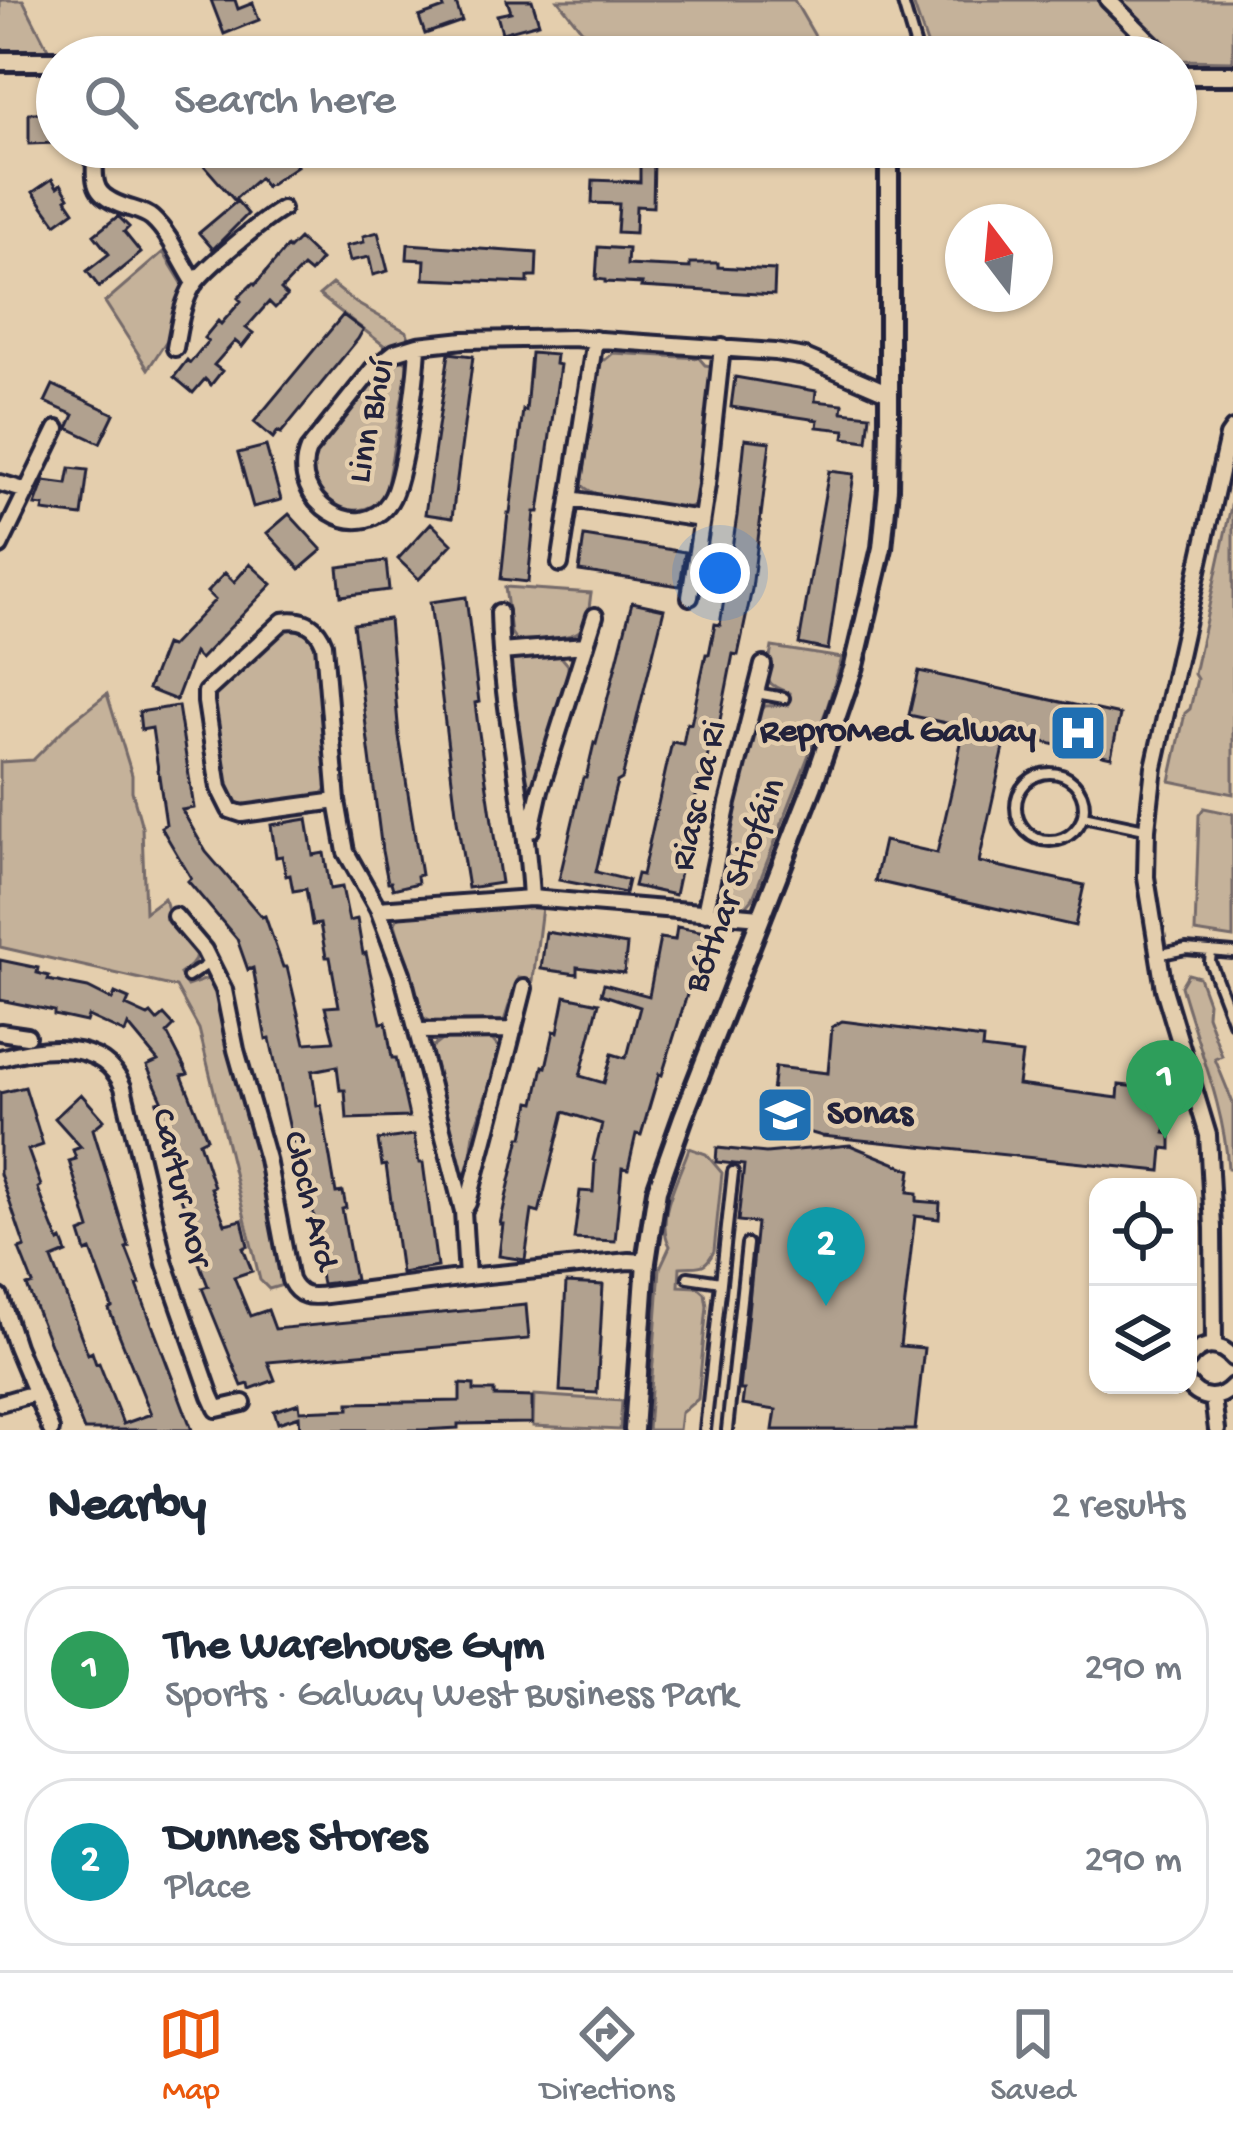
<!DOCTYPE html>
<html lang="en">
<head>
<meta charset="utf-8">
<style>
  body { margin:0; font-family:"Gochi Hand",sans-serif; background:#f6f6f7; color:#1f2937 }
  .controls { position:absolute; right:36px; bottom:36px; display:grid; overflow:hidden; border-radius:24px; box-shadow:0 3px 9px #0004 }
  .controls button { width:108px; height:108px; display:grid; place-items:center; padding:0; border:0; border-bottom:3px solid #e0e1e3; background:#fff; color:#1f2937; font:60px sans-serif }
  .compass { position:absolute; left:945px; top:204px; width:108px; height:108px; border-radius:50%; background:#fff; box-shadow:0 3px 9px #0004; rotate:344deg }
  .you { position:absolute; left:720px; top:573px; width:42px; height:42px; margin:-30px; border:9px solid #fff; border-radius:50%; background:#1a73e8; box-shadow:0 0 0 18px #1a73e833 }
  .badge { display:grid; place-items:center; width:78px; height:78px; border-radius:50%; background:#ea580c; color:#fff; font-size:39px; font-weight:700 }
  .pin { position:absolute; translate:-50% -99px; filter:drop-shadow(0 3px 6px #0008) }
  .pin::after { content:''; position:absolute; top:63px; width:42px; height:36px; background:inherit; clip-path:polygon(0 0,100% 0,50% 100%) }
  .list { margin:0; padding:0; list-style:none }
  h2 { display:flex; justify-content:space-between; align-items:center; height:156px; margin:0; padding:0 48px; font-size:51px }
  h2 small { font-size:39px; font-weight:400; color:#747a83 }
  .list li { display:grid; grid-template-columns:78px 1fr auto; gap:36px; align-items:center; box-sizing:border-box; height:168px; margin:0 24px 24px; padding:0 24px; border:3px solid #e0e1e3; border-radius:48px }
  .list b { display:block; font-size:45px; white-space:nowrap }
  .list p { margin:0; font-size:39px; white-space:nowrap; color:#747a83 }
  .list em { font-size:39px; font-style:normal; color:#747a83 }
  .icon { flex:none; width:66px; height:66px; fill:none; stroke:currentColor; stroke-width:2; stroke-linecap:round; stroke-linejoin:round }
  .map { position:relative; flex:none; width:1233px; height:1430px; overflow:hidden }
  .search { position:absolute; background:#fff; box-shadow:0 3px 9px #0004; left:36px; right:36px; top:36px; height:132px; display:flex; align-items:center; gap:30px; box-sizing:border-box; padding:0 42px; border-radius:66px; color:#747a83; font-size:45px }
  .sheet { height:540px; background:#fff }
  nav { display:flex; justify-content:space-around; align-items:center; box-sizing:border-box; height:168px; border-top:3px solid #e0e1e3; background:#fff; font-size:33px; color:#747a83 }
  nav a { display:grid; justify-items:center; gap:6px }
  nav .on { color:#ea580c }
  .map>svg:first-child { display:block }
</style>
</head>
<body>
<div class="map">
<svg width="1233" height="1430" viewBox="0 0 1233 1430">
  <rect width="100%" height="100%" fill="#e4cead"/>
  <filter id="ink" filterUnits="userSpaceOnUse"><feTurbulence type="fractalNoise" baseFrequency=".00833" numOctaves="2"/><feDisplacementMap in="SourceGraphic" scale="24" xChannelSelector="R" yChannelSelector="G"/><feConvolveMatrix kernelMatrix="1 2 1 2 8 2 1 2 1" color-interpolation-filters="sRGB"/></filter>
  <g filter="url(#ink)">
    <path fill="#c5b29a" stroke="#746a6a" stroke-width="3" d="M0 0H23L49 51 0 50Z
      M558 0H794L827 57H603Z
      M912 0H1233V61L1176 60V57H937L927 44Z
      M163 252 185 288 184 293 167 340 148 369 105 302Z
      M332 284 356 303 407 332 409 338 386 347 319 295Z
      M613 353 699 358 705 365 712 366 697 500 693 506C669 514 599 502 582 485L600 359 605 360Z
      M398 358 407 362V371L385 496C355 529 299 499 312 458 318 440 381 370 398 358Z
      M1233 497V794L1170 781 1185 713 1190 709 1197 679 1194 674Z
      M505 587 591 593C589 605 589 625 578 632 568 639 530 640 516 640L511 633Z
      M293 626C307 630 312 634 318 647L328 788 321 795 241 806 232 803 226 794 213 703 215 691 283 628Z
      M772 647 842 658 827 708 753 898 745 908 722 905 718 897 720 878 756 716 764 706 788 705 790 693C759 683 767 676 772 647Z
      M558 653 568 665C570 697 543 752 537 788L531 790 524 771 509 676 511 662 516 657Z
      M107 694 132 775V791L142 827 145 912 164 898C169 907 168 919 174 926 188 946 211 954 180 974L187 986 207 979 219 992 258 1148 283 1285 269 1289 260 1280 199 1029 176 987 0 947V762L33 760 70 723Z
      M1204 808 1233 814V938L1195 932 1199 815Z
      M494 907H542L533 980 518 978 504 1021 494 1023 430 1021 422 1017 395 924C397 915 404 915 412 914Z
      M1188 974 1199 977 1208 1002 1207 1015 1222 1056 1215 1059 1233 1103V1169L1228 1168C1224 1105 1198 1047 1181 986Z
      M458 1035 490 1037 499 1048 496 1067 475 1127 469 1169 462 1173 430 1049 444 1038Z
      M689 1148 706 1154 722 1173 714 1251C704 1271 699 1265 680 1267L679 1286 698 1287 705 1293 707 1306 698 1399 681 1413 679 1430H648L660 1268 670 1246C654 1219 680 1175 689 1148Z
      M534 1395 622 1401 620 1430 533 1426Z"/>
    <path fill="#b1a18f" stroke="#22223b" stroke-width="3" d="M211 0H235L238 9 253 3 259 20 224 34Z
      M441 0H455L462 21 425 34 419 17 444 8Z
      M507 0H532L539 23 502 33 497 15 511 12Z
      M29 113H57V143L29 144Z
      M202 147H218L226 157 231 152 239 161 256 147H283L297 166 266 187 259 178 234 200 194 154Z
      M640 159 654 160 653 207 636 206 635 233 617 232 619 204 592 203 593 180 640 182Z
      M52 179 57 187 61 184 69 197 66 199 74 211 56 224 33 192Z
      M237 201 248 214 213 249 199 233Z
      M118 216 129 227 124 232 141 253 99 287 87 271 109 254 94 235Z
      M378 232 388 271 373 275 369 257 350 261 346 246 364 242 363 236Z
      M299 239 321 260 310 273 303 267 281 290 287 296 275 308 269 302 246 328 253 333 242 347 235 341 214 365 222 371 211 385 205 379 193 393 174 377 187 360 190 363 208 341 204 338 218 321 221 324 241 301 238 298 253 283 255 285 287 247 289 249Z
      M408 244 537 253 536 277H528V283L424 279 425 260 407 259Z
      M598 247 628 249 627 265 690 268V263H718V267L775 270 774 295 641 287 642 284 605 282V280L596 279Z
      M343 315 363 330 358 339 281 433 278 431 273 438 254 422Z
      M449 353 473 356 452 518 425 514Z
      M531 353 556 355 555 364 560 365 539 512H535L528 582 501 579 508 513H510L523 410 526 411Z
      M735 377 816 391 815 401 843 404 842 412 870 415 867 441 844 438 845 430 817 427 818 420 731 407Z
      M53 385 114 414 100 443 68 428 74 415 45 402Z
      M745 439 770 442 752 589 738 655 733 654 719 725H714L707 759H704L675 895 634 886 637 874 642 875 672 742 683 744 687 723 691 724 706 654H709L715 624 720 625 737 516Z
      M266 446 281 500 253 507 238 453Z
      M70 468 88 470 82 516 43 511 44 506 35 505 44 481 67 484Z
      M829 471 854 474 828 650 799 644Z
      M289 514 322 550 300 569 267 533Z
      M431 523 452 544 419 579 398 559Z
      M584 536 685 552 680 586 579 571Z
      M386 561 389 590 341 596 338 567Z
      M250 564 272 584 200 659 194 653 176 700 148 689 165 645 170 647 215 600 207 592 225 573 234 582Z
      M466 597 479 702 475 703 478 726 501 883 468 888 457 820 430 602Z
      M632 602 664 609 622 779 617 782 614 793 596 872 628 880 625 893 559 880 583 778H586L594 743 596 744Z
      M389 619 399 736 421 875 417 876 418 883 393 889 391 882H388L382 851 353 624Z
      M919 671 1120 715 1111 757 1007 734 979 862 1084 885 1075 926 875 881 884 841 937 853 953 784 964 727 909 715Z
      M178 706 194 808 182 810 206 852 262 917 265 916 283 967H287L305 1043 334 1041 325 1007 339 1006 330 957H326L320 924 312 925 306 889 293 891 290 875 286 876 282 856 276 857 271 825 307 819 313 855 324 853 330 889 342 887 349 921 357 919 363 954 366 953 381 1023 386 1022 392 1058H396L409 1117 347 1119 345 1090H340L337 1066 312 1071 317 1106 321 1105 336 1193 343 1192 346 1208 342 1209 355 1280 322 1284 309 1218H314L307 1178 304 1179 298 1143H293L270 1039 266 1040 253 968 248 970 237 939 188 881 191 878 161 827 166 824 152 728 141 730 139 712Z
      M677 927 705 932 700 957 698 956 692 986 690 985 662 1075 659 1074 641 1135 636 1134 628 1169 622 1168 615 1241 574 1239 580 1191 593 1192 595 1161 593 1160 602 1124 564 1112 539 1213 532 1211 525 1260 499 1256 503 1224H500L520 1137H523L530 1102 535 1103 543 1066 546 1067 554 1031 558 1032 565 996 599 1003 580 1076 604 1083 612 1054 625 1058 628 1053 640 1007 601 994 604 984 649 996 660 938 675 940Z
      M546 932 627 945 624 973 577 967V974L541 969Z
      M0 960 38 968 37 973 49 976 48 980 88 988 112 1000 115 993 129 999 126 1006 148 1016 151 1014 157 1021 164 1015 174 1026 167 1033 188 1074 182 1076 207 1138 199 1142 214 1187 211 1188 225 1224 242 1220 248 1246 243 1248 252 1271 234 1277 250 1316 268 1310 275 1329 526 1305 529 1339 268 1362 275 1380 250 1389 249 1384 242 1386 202 1288 208 1286 194 1250 198 1249 174 1176 179 1174 165 1140 171 1137 157 1102 162 1100 147 1066 158 1061 128 1025 125 1033 88 1016 86 1022 54 1015V1011L0 1000Z
      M842 1021 983 1039 982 1049 1022 1054 1018 1085 1118 1098 1119 1085 1169 1090 1165 1133 1171 1134V1149L1163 1148 1161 1171 822 1136 780 1124 769 1117 775 1067 828 1073 832 1027Z
      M25 1087 43 1145 28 1150 41 1186 38 1188 48 1215 59 1242 62 1240 67 1253 52 1259 88 1354 92 1352 96 1364 99 1363 123 1424 151 1414 109 1309 112 1307 91 1250 86 1252 80 1233 90 1229 69 1161 76 1159 73 1150 81 1147 55 1118 81 1094 104 1120 93 1129 129 1247 126 1248 140 1284 137 1285 192 1430H84L27 1286 33 1284 19 1249 25 1247 0 1174V1093Z
      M414 1135 419 1163H423L437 1267 401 1273 386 1165 382 1166 378 1140Z
      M850 1145 911 1170 908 1192 917 1193V1201L940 1203 939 1219 915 1216 900 1346 924 1348 915 1430H773L776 1410 742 1405 744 1390H740L757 1223 738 1221 744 1165 716 1162 717 1148 766 1153Z
      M566 1283 603 1285 597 1393 560 1391Z
      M460 1384 474 1385V1391H494V1396L532 1397V1423L458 1424V1428L422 1430H300L299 1416 278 1423 274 1411 299 1403 300 1411 349 1409V1403L460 1401Z"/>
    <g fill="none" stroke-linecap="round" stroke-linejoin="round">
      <defs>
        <path id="service" d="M902 0 915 44 916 57
          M756 693 784 698
          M1016 807a34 34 0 1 1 68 0a34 34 0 1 1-68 0Z
          M1083 816 1145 829
          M1211 951 1210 962 1233 1022
          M1157 955 1186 949 1233 953
          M188 977 211 962
          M688 1277 721 1282
          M705 1430 733 1172
          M727 1430 747 1244"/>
        <path id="minor" d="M1108 0 1166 57
          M95 147C95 182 89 194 126 207 135 210 145 212 152 218 170 234 182 263 195 283
          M418 345C417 373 404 480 390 501 360 548 287 500 308 450L372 370 395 352 418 345 464 340 572 338 775 352 805 357 889 393
          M175 348C179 327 182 302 194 284 206 267 263 220 282 209
          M0 483 27 491
          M570 499 701 519
          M0 546 57 429
          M560 564 595 339
          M690 597 707 485 722 347
          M499 612C501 708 526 802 531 898
          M501 652 585 645
          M337 801 242 814 230 810 219 788 206 702V692L283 621C303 618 317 625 324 644L337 801 346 852 378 909 402 973 463 1211 467 1277
          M531 830 540 790 595 616
          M378 909 531 898 761 917
          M705 913 728 803 763 665
          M175 916 204 950 224 990 236 1050 267 1159 290 1280C299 1298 310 1297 327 1295L467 1277 629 1261 646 1262
          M417 1031 514 1030
          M0 1032 27 1036
          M0 1058C41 1046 103 1038 123 1087L165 1264 211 1396 217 1409 243 1403
          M463 1211 468 1203C487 1132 506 1060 524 988
          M0 1297 16 1346 51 1430
          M1214 1346 1213 1228 1208 1135 1164 989 1146 877 1147 829 1154 767 1228 436 1233 429
          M1188 1360C1201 1342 1219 1342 1233 1358
          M1188 1384C1201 1401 1219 1401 1233 1386
          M1213 1398 1217 1430
          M0 1403 35 1393"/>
        <path id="tertiary" d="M0 61H57
          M1176 75H1233
          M634 1430 646 1262 657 1190 683 1117 813 785 854 666 882 548 888 488 889 418V147"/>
      </defs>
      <use href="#service" stroke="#22223b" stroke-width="16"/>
      <use href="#minor" stroke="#22223b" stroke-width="22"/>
      <use href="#tertiary" stroke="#22223b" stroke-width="26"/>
      <use href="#service" stroke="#e4cead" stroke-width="8"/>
      <use href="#minor" stroke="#e4cead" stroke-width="14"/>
      <use href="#tertiary" stroke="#e4cead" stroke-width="16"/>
    </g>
  </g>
  <defs>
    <symbol id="hospital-square" viewBox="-11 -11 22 22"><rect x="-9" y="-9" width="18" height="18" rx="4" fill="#1f6fb2" stroke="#e4cead"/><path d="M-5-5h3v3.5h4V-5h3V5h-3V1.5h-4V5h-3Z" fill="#fff"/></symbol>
    <symbol id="school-square" viewBox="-11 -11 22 22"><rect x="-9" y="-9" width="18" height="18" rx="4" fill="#1f6fb2" stroke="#e4cead"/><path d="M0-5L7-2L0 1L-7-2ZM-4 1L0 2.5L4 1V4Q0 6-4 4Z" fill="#fff"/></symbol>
  </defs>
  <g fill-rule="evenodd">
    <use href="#hospital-square" x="1045" y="700" width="66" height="66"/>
    <use href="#school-square" x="752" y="1082" width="66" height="66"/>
  </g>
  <g text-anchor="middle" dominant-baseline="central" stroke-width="9" stroke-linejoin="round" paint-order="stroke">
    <g font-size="36" fill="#22223b" stroke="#e4cead">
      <text transform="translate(373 421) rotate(-79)">Linn Bhuí</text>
      <text transform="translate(701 796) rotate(-77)">Riasc na Ri</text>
      <text transform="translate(737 886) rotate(-69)">Bóthar Stiofáin</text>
      <text transform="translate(179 1188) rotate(76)">Cartur Mor</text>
      <text transform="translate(308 1201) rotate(76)">Cloch Ard</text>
    </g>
    <g font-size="36" font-weight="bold" fill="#22223b" stroke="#e4cead" text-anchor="end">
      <text x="1036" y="733">ReproMed Galway</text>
      <text x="827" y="1115" text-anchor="start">Sonas</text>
    </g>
  </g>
</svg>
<div class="controls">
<button><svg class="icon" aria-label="locate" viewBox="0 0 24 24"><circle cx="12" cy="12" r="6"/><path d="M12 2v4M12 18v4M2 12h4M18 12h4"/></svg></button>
<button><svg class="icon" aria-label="layers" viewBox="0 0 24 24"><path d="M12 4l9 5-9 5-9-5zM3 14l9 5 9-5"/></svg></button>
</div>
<svg class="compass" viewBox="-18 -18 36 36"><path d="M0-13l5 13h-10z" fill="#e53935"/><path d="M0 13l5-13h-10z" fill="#747a83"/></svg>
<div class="you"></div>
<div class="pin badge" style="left:1165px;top:1139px;background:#2e9e5b">1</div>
<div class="pin badge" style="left:826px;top:1306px;background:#0f9aa8">2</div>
<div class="search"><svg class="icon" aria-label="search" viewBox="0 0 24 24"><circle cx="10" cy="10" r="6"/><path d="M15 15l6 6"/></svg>Search here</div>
</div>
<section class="sheet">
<h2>Nearby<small>2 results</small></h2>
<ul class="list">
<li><span class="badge" style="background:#2e9e5b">1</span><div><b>The Warehouse Gym</b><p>Sports · Galway West Business Park</p></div><em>290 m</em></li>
<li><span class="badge" style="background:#0f9aa8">2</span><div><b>Dunnes Stores</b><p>Place</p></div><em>290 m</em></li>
</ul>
</section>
<nav>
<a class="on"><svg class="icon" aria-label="map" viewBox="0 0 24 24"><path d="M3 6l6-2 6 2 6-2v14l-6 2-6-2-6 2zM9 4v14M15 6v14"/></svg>Map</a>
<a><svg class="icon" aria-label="directions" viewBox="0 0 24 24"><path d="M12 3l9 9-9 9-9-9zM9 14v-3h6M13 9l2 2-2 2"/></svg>Directions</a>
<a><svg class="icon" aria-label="saved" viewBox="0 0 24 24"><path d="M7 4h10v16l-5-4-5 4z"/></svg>Saved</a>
</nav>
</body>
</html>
